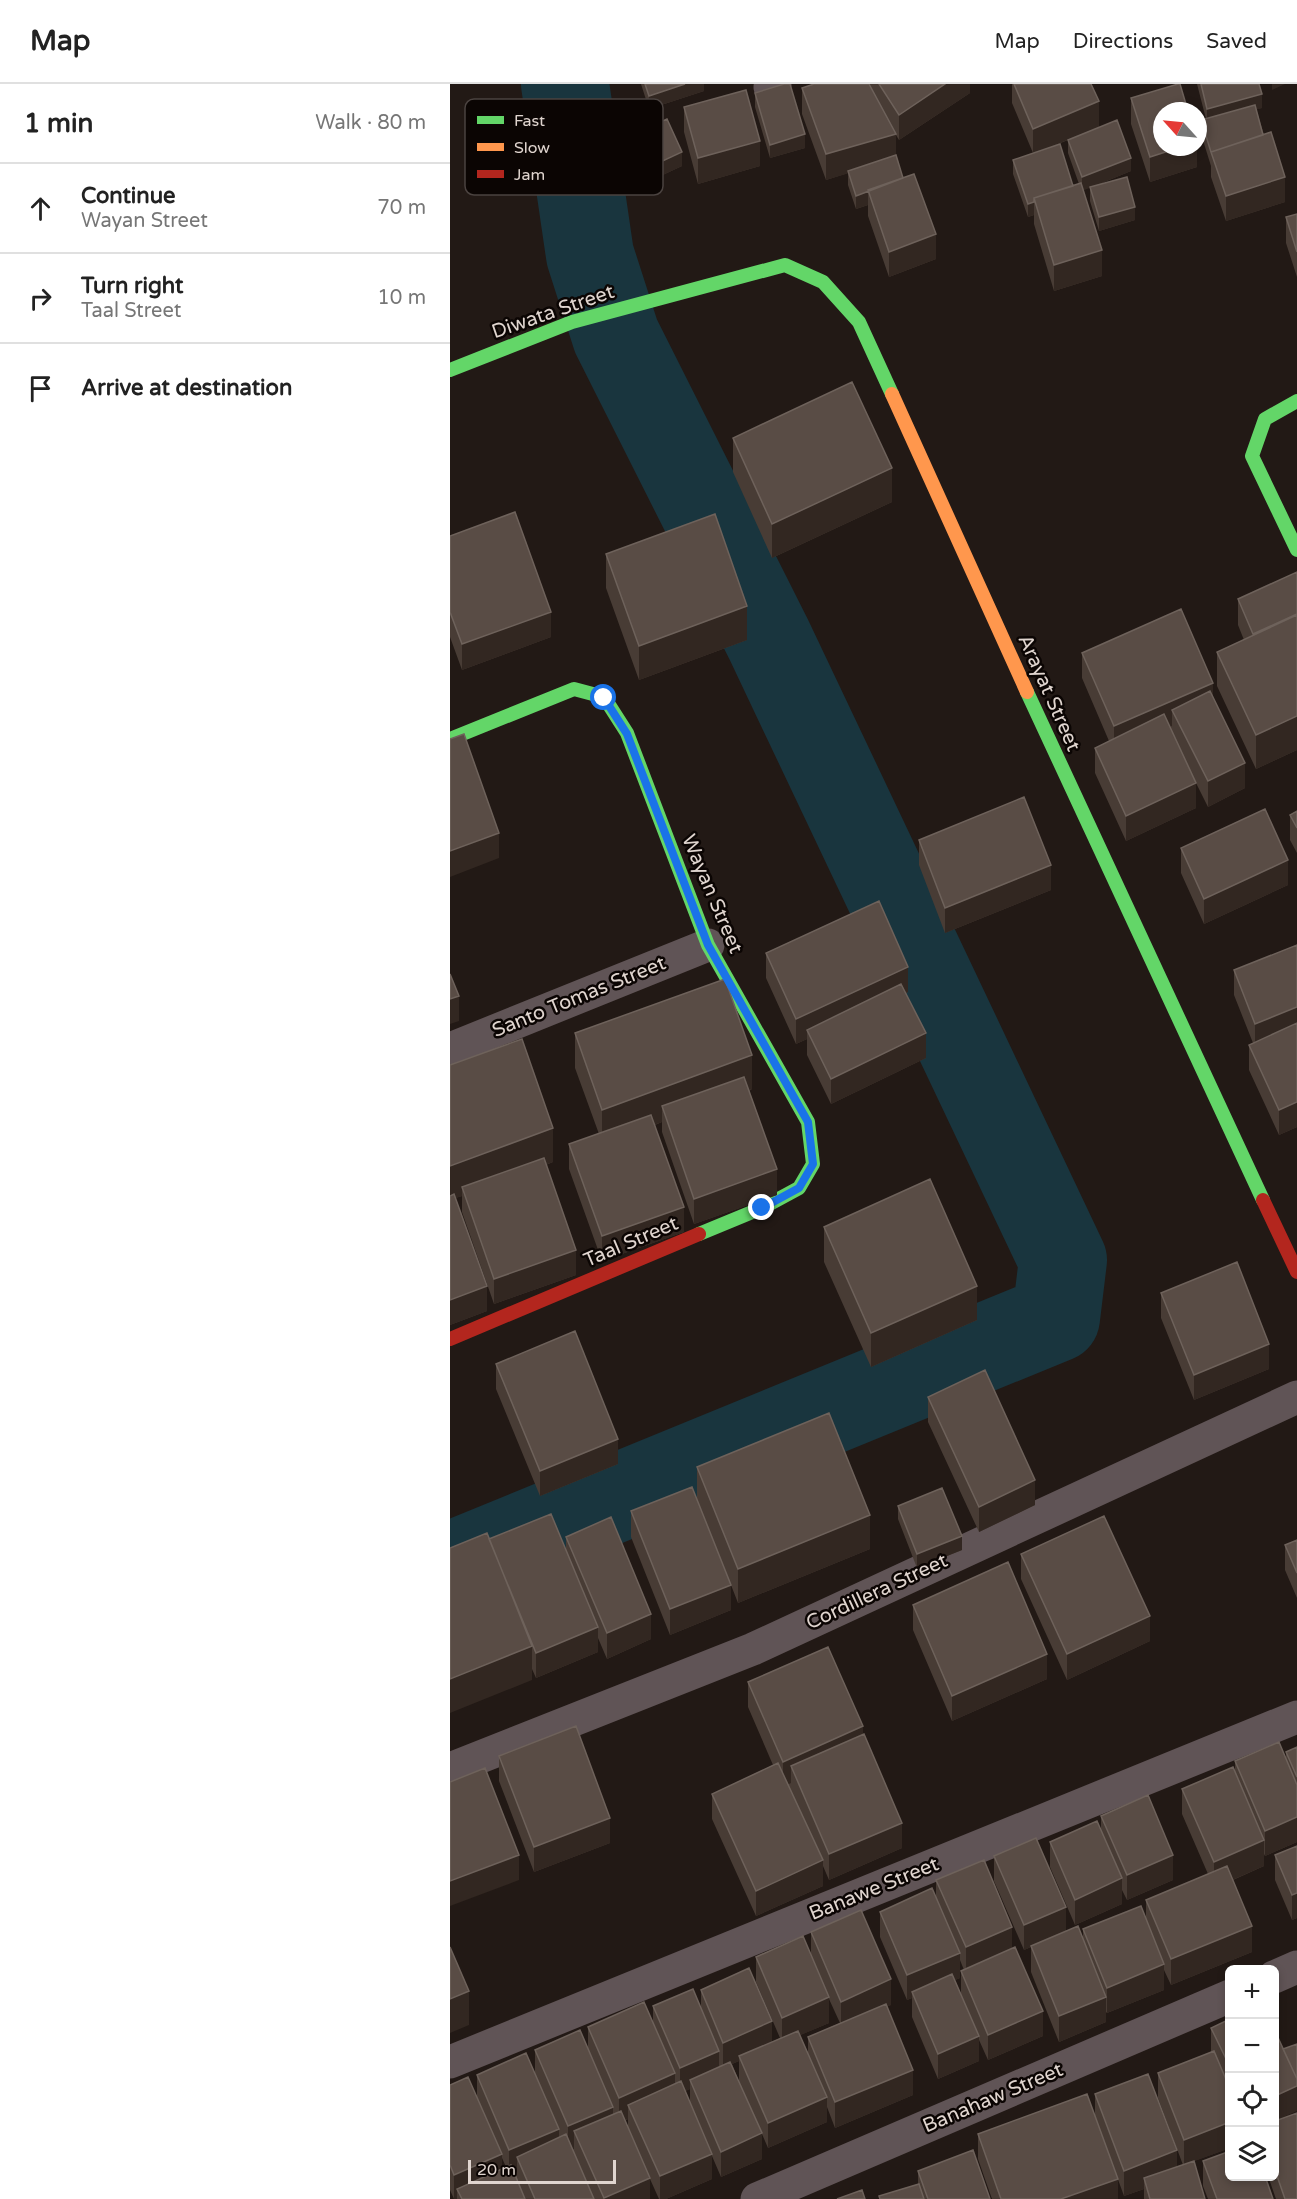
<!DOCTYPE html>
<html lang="en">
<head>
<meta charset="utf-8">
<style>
  body { margin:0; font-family:"Varela Round",sans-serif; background:#f2f2f2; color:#222 }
  .controls { position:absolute; right:18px; bottom:18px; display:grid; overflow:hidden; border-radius:9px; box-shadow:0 3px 9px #0003 }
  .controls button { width:54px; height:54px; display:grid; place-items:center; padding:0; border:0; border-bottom:2px solid #e0e0e0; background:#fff; color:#222; font:30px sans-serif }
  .compass { position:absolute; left:703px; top:18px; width:54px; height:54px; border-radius:50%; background:#fff; box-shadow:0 3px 9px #0003; rotate:297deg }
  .scale { position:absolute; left:18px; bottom:15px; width:148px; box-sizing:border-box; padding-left:6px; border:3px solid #e0d5cf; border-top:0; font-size:16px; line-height:21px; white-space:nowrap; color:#e0d5cf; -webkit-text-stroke:4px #0b0503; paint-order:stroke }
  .stop { position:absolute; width:18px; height:18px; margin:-14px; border:4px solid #1a73e8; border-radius:50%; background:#fff }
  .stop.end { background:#1a73e8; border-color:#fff; box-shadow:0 2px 6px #0008 }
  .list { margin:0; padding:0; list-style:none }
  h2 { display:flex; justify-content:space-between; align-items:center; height:78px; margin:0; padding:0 24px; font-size:26px }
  h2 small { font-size:20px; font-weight:400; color:#767676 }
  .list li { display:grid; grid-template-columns:39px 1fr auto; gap:18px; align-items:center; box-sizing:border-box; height:90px; padding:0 24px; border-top:2px solid #e0e0e0 }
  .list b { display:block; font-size:22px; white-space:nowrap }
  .list p { margin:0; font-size:20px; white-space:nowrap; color:#767676 }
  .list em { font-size:20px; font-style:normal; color:#767676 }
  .icon { flex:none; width:33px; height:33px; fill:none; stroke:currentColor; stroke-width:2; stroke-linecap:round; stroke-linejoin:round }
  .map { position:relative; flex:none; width:847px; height:2115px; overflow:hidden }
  header { display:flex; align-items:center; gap:36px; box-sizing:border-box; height:84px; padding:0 30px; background:#fff; border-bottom:2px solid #e0e0e0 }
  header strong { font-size:28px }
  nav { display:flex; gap:33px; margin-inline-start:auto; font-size:21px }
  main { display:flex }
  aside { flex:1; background:#fff }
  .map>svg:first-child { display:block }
</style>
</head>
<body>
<header>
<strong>Map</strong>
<nav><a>Map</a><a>Directions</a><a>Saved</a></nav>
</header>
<main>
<aside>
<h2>1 min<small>Walk · 80 m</small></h2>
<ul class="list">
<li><svg class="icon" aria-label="ahead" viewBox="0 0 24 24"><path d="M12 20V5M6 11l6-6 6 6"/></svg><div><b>Continue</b><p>Wayan Street</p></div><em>70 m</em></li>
<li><svg class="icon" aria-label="right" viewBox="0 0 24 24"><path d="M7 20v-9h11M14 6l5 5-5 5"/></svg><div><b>Turn right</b><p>Taal Street</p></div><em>10 m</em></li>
<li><svg class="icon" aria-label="arrive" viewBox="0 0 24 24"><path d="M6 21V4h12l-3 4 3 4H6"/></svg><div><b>Arrive at destination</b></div></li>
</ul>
</aside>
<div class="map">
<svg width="847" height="2115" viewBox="0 0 847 2115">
  <rect width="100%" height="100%" fill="#221915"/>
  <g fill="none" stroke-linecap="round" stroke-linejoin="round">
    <path stroke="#19353e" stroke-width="88" d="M0 1482 606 1234 613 1176 319 556 166 252 140 171 115 0"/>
    <path stroke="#605456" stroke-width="33" d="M320 3 325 0
      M0 965 258 861
      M0 1685 303 1565 847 1313
      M824 1893 847 1883
      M0 1978 847 1633
      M307 2115 780 1912"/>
    <path stroke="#63d668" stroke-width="14" d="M0 286 122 238 335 181 373 198 409 238 442 310
      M847 317 815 335 802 372 847 466
      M577 608 813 1116
      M0 655 124 605 154 613 177 649 258 861 358 1038 363 1080 349 1104 312 1124 249 1150"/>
    <path stroke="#ff974d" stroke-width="14" d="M442 310 577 608"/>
    <path stroke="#b3261e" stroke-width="14" d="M813 1116 847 1188
      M0 1255 249 1150"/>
  </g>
  <path fill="#483c35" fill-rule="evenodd" d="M191 0H254V7L199 25Z
    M364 0H520V9L449 56 446 51V72L453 94 486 175 439 193 418 132V121L406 125 398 101V89L376 96 352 30V4Z
    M562 0H564L649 43 681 87 642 103 685 136 649 147 640 117V103L633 106 652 192 604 207 584 140V131L578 133 563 90V76L583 69 562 19ZM618 56V69L629 100 623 102 593 66Z
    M747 0H809L812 24 806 25 835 118 776 137 761 93V82L751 50V36L756 35Z
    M305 9 355 64 320 74 305 23Z
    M681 14 747 63V83L700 98 681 40Z
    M234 23 310 82 248 100 234 48Z
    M159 62 232 82 174 109 159 76Z
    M847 130V193L836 159V133Z
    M283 354 442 418 322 474 283 388Z
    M0 452 101 553 12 586 0 553Z
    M156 470 297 556 189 596 156 504Z
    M847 488V666L806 685 767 602V568L794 556 788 541V515Z
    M632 569 763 614 795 704 758 723 746 699V724L676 757 645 689V664L659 657 632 594Z
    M847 727V769L840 756V731Z
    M469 756 601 806 495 849 469 781Z
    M731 764 838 801 754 840 731 789Z
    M847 861V1043L829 1051 799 986V961L803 959 784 911V886Z
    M316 869 458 908 456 909 476 974 381 1020 357 971V955L346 960 316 894Z
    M125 949 302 1005 299 1007 327 1111 244 1140 212 1048V1038L205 1041 234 1148 152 1177 119 1085V1060L149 1050 125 984Z
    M0 981 103 1078 96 1081 126 1191 44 1220 12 1128V1112L5 1114 37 1227 0 1241Z
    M374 1143 527 1236 421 1283 374 1178Z
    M711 1209 819 1285 744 1316 711 1234Z
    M46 1280 168 1380 90 1412 46 1305Z
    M478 1313 585 1421 529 1448 478 1338Z
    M247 1383 420 1465 288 1519 281 1501V1526L220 1551 181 1453V1427L247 1416Z
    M448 1422 512 1466 467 1484 448 1435Z
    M116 1453 201 1555 157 1575 148 1554V1568L86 1594 82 1585V1596L39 1455 116 1467Z
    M847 1456V1514L835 1486V1461Z
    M571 1470 700 1557 617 1596 571 1495Z
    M463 1521 597 1595 502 1637 463 1546Z
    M298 1598 413 1651 452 1764 379 1796 373 1782V1802L306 1832 262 1735V1710L323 1681 298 1623Z
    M847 1663V1758L815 1772 814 1770V1782L783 1796 802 1868 721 1901 714 1886V1906L657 1929 656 1928V1938L609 1958 581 1888V1863L574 1866 544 1797V1772L616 1847 633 1857V1845L696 1835V1816L758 1790 732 1730V1705L785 1688V1677L836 1674V1668Z
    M49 1672 160 1759 84 1788 49 1697Z
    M651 1732 723 1796 677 1816 672 1806V1820L625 1841 600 1783V1758L651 1746Z
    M847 1762V1834L842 1836 825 1796V1771Z
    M486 1796 562 1864 593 1952 538 1976 529 1956V1977L488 1995 462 1933V1914L457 1916 430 1853V1828L486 1813ZM510 1876 514 1886 511 1887V1910L505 1896 510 1894Z
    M361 1848 441 1921 437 1922 463 2011 385 2044 377 2023V2038L318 2064 312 2050V2075L271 2093 262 2072V2095L216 2115H209L200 2095V2115H4L0 2106V2001L27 2012V1991L85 1989V1966L138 1965V1943L203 1938V1922L251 1923V1906L322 1958 330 1954 306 1898V1873L361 1871ZM379 1915 390 1939 358 1953V1969L350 1951 379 1939ZM289 1977V1998L282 1980ZM240 2005V2018L235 2007ZM178 2035V2045L175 2037ZM52 2074 56 2083 52 2085Z
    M780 1935V2064L741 2078 755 2115H694V2105L674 2112 662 2079 668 2115H542L528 2075V2050L645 2032V2010L727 2083 733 2081 708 2014V1989L761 1968V1944Z
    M825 2037 847 2115H826L818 2092H825Z
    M753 2077 823 2115H758L753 2102Z
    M468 2087 540 2115H429V2112L468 2100Z"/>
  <path fill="#322721" d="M235 0H254V7L199 25V12Z
    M495 0H520V9L449 56V31Z
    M822 0H835L822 6Z
    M812 10V24L757 39V25Z
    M649 17V43L583 70V45Z
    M355 50V64L320 74V61Z
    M446 50V75L376 96V70Z
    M310 57V82L248 100V74Z
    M731 63H747V83L700 98V73Z
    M232 68V82L174 109V95Z
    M681 74V87L632 107V93Z
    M835 93V118L776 137V112Z
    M418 108V121L406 125V112Z
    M584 118V131L578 133V120Z
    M685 123V136L649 147V133Z
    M486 150V175L439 193V168Z
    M652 166V192L604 207V181Z
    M442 384V418L322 474V440Z
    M297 522V556L189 596V562Z
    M101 528V553L12 586V560Z
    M847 530V555L803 575V550Z
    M763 599V624L722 626V642L664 668V642Z
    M847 632V666L806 685V651Z
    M795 679V704L758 723V697Z
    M746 699V724L676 757V732Z
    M49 749V774L0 793V767Z
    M838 776V801L754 840V815Z
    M601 781V806L495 849V824Z
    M458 883V908L361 953 357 946V955L346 960V935Z
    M9 912V937L0 940V915Z
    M847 923V948L805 965V940Z
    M476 949V974L381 1020V995Z
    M302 971V1005L217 1037 212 1022V1038L152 1060V1026Z
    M847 1018V1043L829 1051V1026Z
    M103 1044V1078L14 1111 12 1103V1112L0 1116V1082Z
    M327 1085V1111L244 1140V1115Z
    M234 1123V1148L152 1177V1152Z
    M126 1166V1191L44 1220V1195Z
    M37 1202V1227L0 1241V1216Z
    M527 1202V1236L421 1283V1249Z
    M819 1260V1285L744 1316V1291Z
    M168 1355V1380L90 1412V1387Z
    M585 1396V1421L529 1448V1423Z
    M420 1431V1465L288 1519V1485Z
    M512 1452V1466L467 1484V1470Z
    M281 1501V1526L220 1551V1525Z
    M201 1530V1555L157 1575V1549Z
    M700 1532V1557L617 1596V1570Z
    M148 1543V1568L86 1594V1569Z
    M82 1562V1596L0 1629V1595Z
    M597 1570V1595L502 1637V1612Z
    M413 1642V1667L341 1682V1699L333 1703V1678Z
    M847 1733V1758L815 1772V1747Z
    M160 1734V1759L84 1788V1763Z
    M452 1739V1764L379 1796V1770Z
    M814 1756V1782L764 1804V1778Z
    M69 1771V1796L0 1822V1797Z
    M723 1771V1796L677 1816V1791Z
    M373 1776V1802L306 1832V1807Z
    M672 1794V1820L625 1841V1816Z
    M847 1809V1834L842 1836V1811Z
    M616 1823V1848L574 1866V1841Z
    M802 1842V1868L721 1901V1875Z
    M562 1843V1868L516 1889V1863Z
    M510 1869V1894L464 1913 462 1908V1914L457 1916V1891Z
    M714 1880V1906L657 1929V1904Z
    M441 1895V1921L391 1943V1918Z
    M19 1907V1941L0 1949V1915Z
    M379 1913V1939L332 1959V1934Z
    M656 1913V1938L609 1958V1932Z
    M593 1927V1952L538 1976V1951Z
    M322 1937V1962L289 1972V1977L273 1984V1959Z
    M529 1952V1977L488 1995V1970Z
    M269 1967V1992L240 1996V2005L230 2010V1984Z
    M463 1986V2011L385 2044V2018Z
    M225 1989V2014L178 2021V2035L169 2039V2014Z
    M847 1995V2027L825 2037V2012Z
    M377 2013V2038L318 2064V2039Z
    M163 2023V2048L124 2047V2065L118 2068V2042Z
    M780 2038V2064L734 2081V2056Z
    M109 2045V2070L67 2073V2088L59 2091V2066Z
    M312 2049V2075L271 2093V2068Z
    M727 2066V2092L694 2094V2105L674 2112V2087Z
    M52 2070V2095L7 2105V2115H4V2091Z
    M262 2070V2095L216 2115H210V2092Z
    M200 2094V2115H154V2114Z
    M668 2095V2115H611Z"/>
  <path fill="#594c45" stroke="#6e625b" stroke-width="1.5" d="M195 0H235L199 12Z
    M334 0H340L355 50 320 61 305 9Z
    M364 0H419L446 50 376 70 352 4Z
    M429 0H495L449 31Z
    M564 0H641L649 17 583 45Z
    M728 0H730L738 27H712V63H731L700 73 681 14Z
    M751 0H809L812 10 757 25Z
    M296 6 310 57 248 74 234 23Z
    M805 21 813 51 761 68 751 36Z
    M217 35 232 68 174 95 159 62Z
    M667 36 681 74 632 93 618 56Z
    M821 48 835 93 776 112 761 68Z
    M610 60 623 102 584 114V118L578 120 563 76Z
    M446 71 453 94 406 112 398 87Z
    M464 90 486 150 439 168 418 106Z
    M677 93 685 123 649 133 640 103Z
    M631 99 652 166 604 181 584 114Z
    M847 130V168L836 133Z
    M402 298 442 384 322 440 283 354Z
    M65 428 101 528 12 560 0 528V452Z
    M265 430 297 522 189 562 156 470Z
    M847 488V530L803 550 788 515Z
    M731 525 763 599 664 642 632 569Z
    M847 531V632L806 651 767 568Z
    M760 607 795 679 758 697 722 626Z
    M714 630 746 699 676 732 645 664Z
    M14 650 49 749 0 767V655Z
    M574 713 601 781 495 824 469 756Z
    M815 725 838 776 754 815 731 764Z
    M847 727V744L840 731Z
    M429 817 458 883 346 935 316 869Z
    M847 861V923L805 940 784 886Z
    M0 890 9 912 0 915Z
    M275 895 302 971 152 1026 125 949Z
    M451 900 476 949 381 995 357 946Z
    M847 939V1018L829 1026 799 961Z
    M72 955 103 1044 0 1082V981Z
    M294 993 327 1085 244 1115 212 1022Z
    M201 1031 234 1123 152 1152 119 1060Z
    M94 1074 126 1166 44 1195 12 1103Z
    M480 1095 527 1202 421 1249 374 1143Z
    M4 1110 37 1202 0 1216V1112Z
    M787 1178 819 1260 744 1291 711 1209Z
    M125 1247 168 1355 90 1387 46 1280Z
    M535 1286 585 1396 529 1423 478 1313Z
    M379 1329 420 1431 288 1485 247 1383Z
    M242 1403 281 1501 220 1525 181 1427Z
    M492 1404 512 1452 467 1470 448 1422Z
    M101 1430 148 1543 86 1569 39 1455Z
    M654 1432 700 1532 617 1570 571 1470Z
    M161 1433 201 1530 157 1549 116 1453Z
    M37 1449 82 1562 0 1595V1464Z
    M847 1456V1489L835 1461Z
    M558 1478 597 1570 502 1612 463 1521Z
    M378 1563 413 1642 333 1678 298 1598Z
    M126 1642 160 1734 84 1763 49 1672Z
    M414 1650 452 1739 379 1770 341 1682Z
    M829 1658 847 1701V1733L815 1747 785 1677Z
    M847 1663V1693L836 1668Z
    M328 1679 373 1776 306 1807 262 1710Z
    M783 1683 814 1756 764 1778 732 1705Z
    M35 1684 69 1771 0 1797V1698Z
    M698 1711 723 1771 677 1791 651 1732Z
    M647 1737 672 1794 625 1816 600 1758Z
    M586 1754 616 1823 574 1841 544 1772Z
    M847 1762V1809L842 1811 825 1771Z
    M534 1776 562 1843 516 1863 486 1796Z
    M777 1782 802 1842 721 1875 696 1816Z
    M482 1804 510 1869 457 1891 430 1828Z
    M691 1822 714 1880 657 1904 633 1845Z
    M411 1826 441 1895 391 1918 361 1848Z
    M628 1842 656 1913 609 1932 581 1862Z
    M353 1852 379 1913 332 1934 306 1873Z
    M0 1863 19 1907 0 1915Z
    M565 1863 593 1927 538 1951 511 1887Z
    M299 1884 322 1937 273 1959 251 1906Z
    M502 1890 529 1952 488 1970 462 1908Z
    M243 1905 269 1967 230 1984 203 1922Z
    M194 1918 225 1989 169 2014 138 1943Z
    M436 1920 463 1986 385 2018 358 1953Z
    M780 1935V1983L761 1944Z
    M130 1946 163 2023 118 2042 85 1966Z
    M348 1947 377 2013 318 2039 289 1972Z
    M825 1947 847 1995V2002L825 2012Z
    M847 1960V1995L833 1965Z
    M764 1967 780 2005V2038L734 2056 708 1989Z
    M76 1969 109 2045 59 2066 27 1991Z
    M280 1978 312 2049 271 2068 240 1996Z
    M698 1990 727 2066 674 2087 645 2010Z
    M18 1993 52 2070 4 2091 0 2081V2001Z
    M231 1997 262 2070 210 2092 178 2021Z
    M637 2010 668 2095 611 2115H551L528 2050Z
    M171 2027 200 2094 154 2114 124 2047Z
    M847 2029V2115H835L825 2086V2037Z
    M116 2050 144 2115H85L67 2073Z
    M523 2066 540 2115H478L468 2087Z
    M780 2067V2092H815L823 2115H767L753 2077Z
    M744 2077 755 2115H700L694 2094Z
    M61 2081 75 2115H12L7 2105Z
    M469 2100 474 2115H430L429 2112Z
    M412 2106 415 2115H387Z"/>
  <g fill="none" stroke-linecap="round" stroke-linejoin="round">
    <path stroke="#1a73e8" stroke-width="8" d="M154 614 177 650 258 861 358 1038 363 1080 349 1104 312 1124"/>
  </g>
  <g text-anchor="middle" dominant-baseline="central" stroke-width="5" stroke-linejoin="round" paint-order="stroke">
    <g font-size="20" fill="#e0d5cf" stroke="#0b0503">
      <text transform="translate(103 228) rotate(-19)">Diwata Street</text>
      <text transform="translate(599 609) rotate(66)">Arayat Street</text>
      <text transform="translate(262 810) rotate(67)">Wayan Street</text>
      <text transform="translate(129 913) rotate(-22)">Santo Tomas Street</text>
      <text transform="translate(181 1158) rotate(-23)">Taal Street</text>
      <text transform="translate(427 1508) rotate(-25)">Cordillera Street</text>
      <text transform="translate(424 1805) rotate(-22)">Banawe Street</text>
      <text transform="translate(543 2014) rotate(-23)">Banahaw Street</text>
    </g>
  </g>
  <rect x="15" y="15" width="198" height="96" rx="9" fill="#0b0503" stroke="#4b4340" stroke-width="1.5"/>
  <rect x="27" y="32" width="27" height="8" fill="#63d668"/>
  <rect x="27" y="59" width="27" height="8" fill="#ff974d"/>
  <rect x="27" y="86" width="27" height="8" fill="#b3261e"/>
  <g font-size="16" fill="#e0d5cf">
    <text x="64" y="42">Fast</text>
    <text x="64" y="69">Slow</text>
    <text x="64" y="96">Jam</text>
  </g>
</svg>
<div class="controls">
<button>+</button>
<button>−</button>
<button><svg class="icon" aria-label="locate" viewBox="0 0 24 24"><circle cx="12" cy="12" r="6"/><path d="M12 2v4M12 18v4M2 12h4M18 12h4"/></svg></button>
<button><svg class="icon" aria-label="layers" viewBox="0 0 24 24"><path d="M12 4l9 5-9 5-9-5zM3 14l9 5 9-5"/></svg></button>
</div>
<svg class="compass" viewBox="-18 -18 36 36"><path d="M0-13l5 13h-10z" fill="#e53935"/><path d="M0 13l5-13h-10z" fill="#767676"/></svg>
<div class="scale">20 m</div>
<div class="stop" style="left:154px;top:614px"></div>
<div class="stop end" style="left:312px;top:1124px"></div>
</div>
</main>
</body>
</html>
